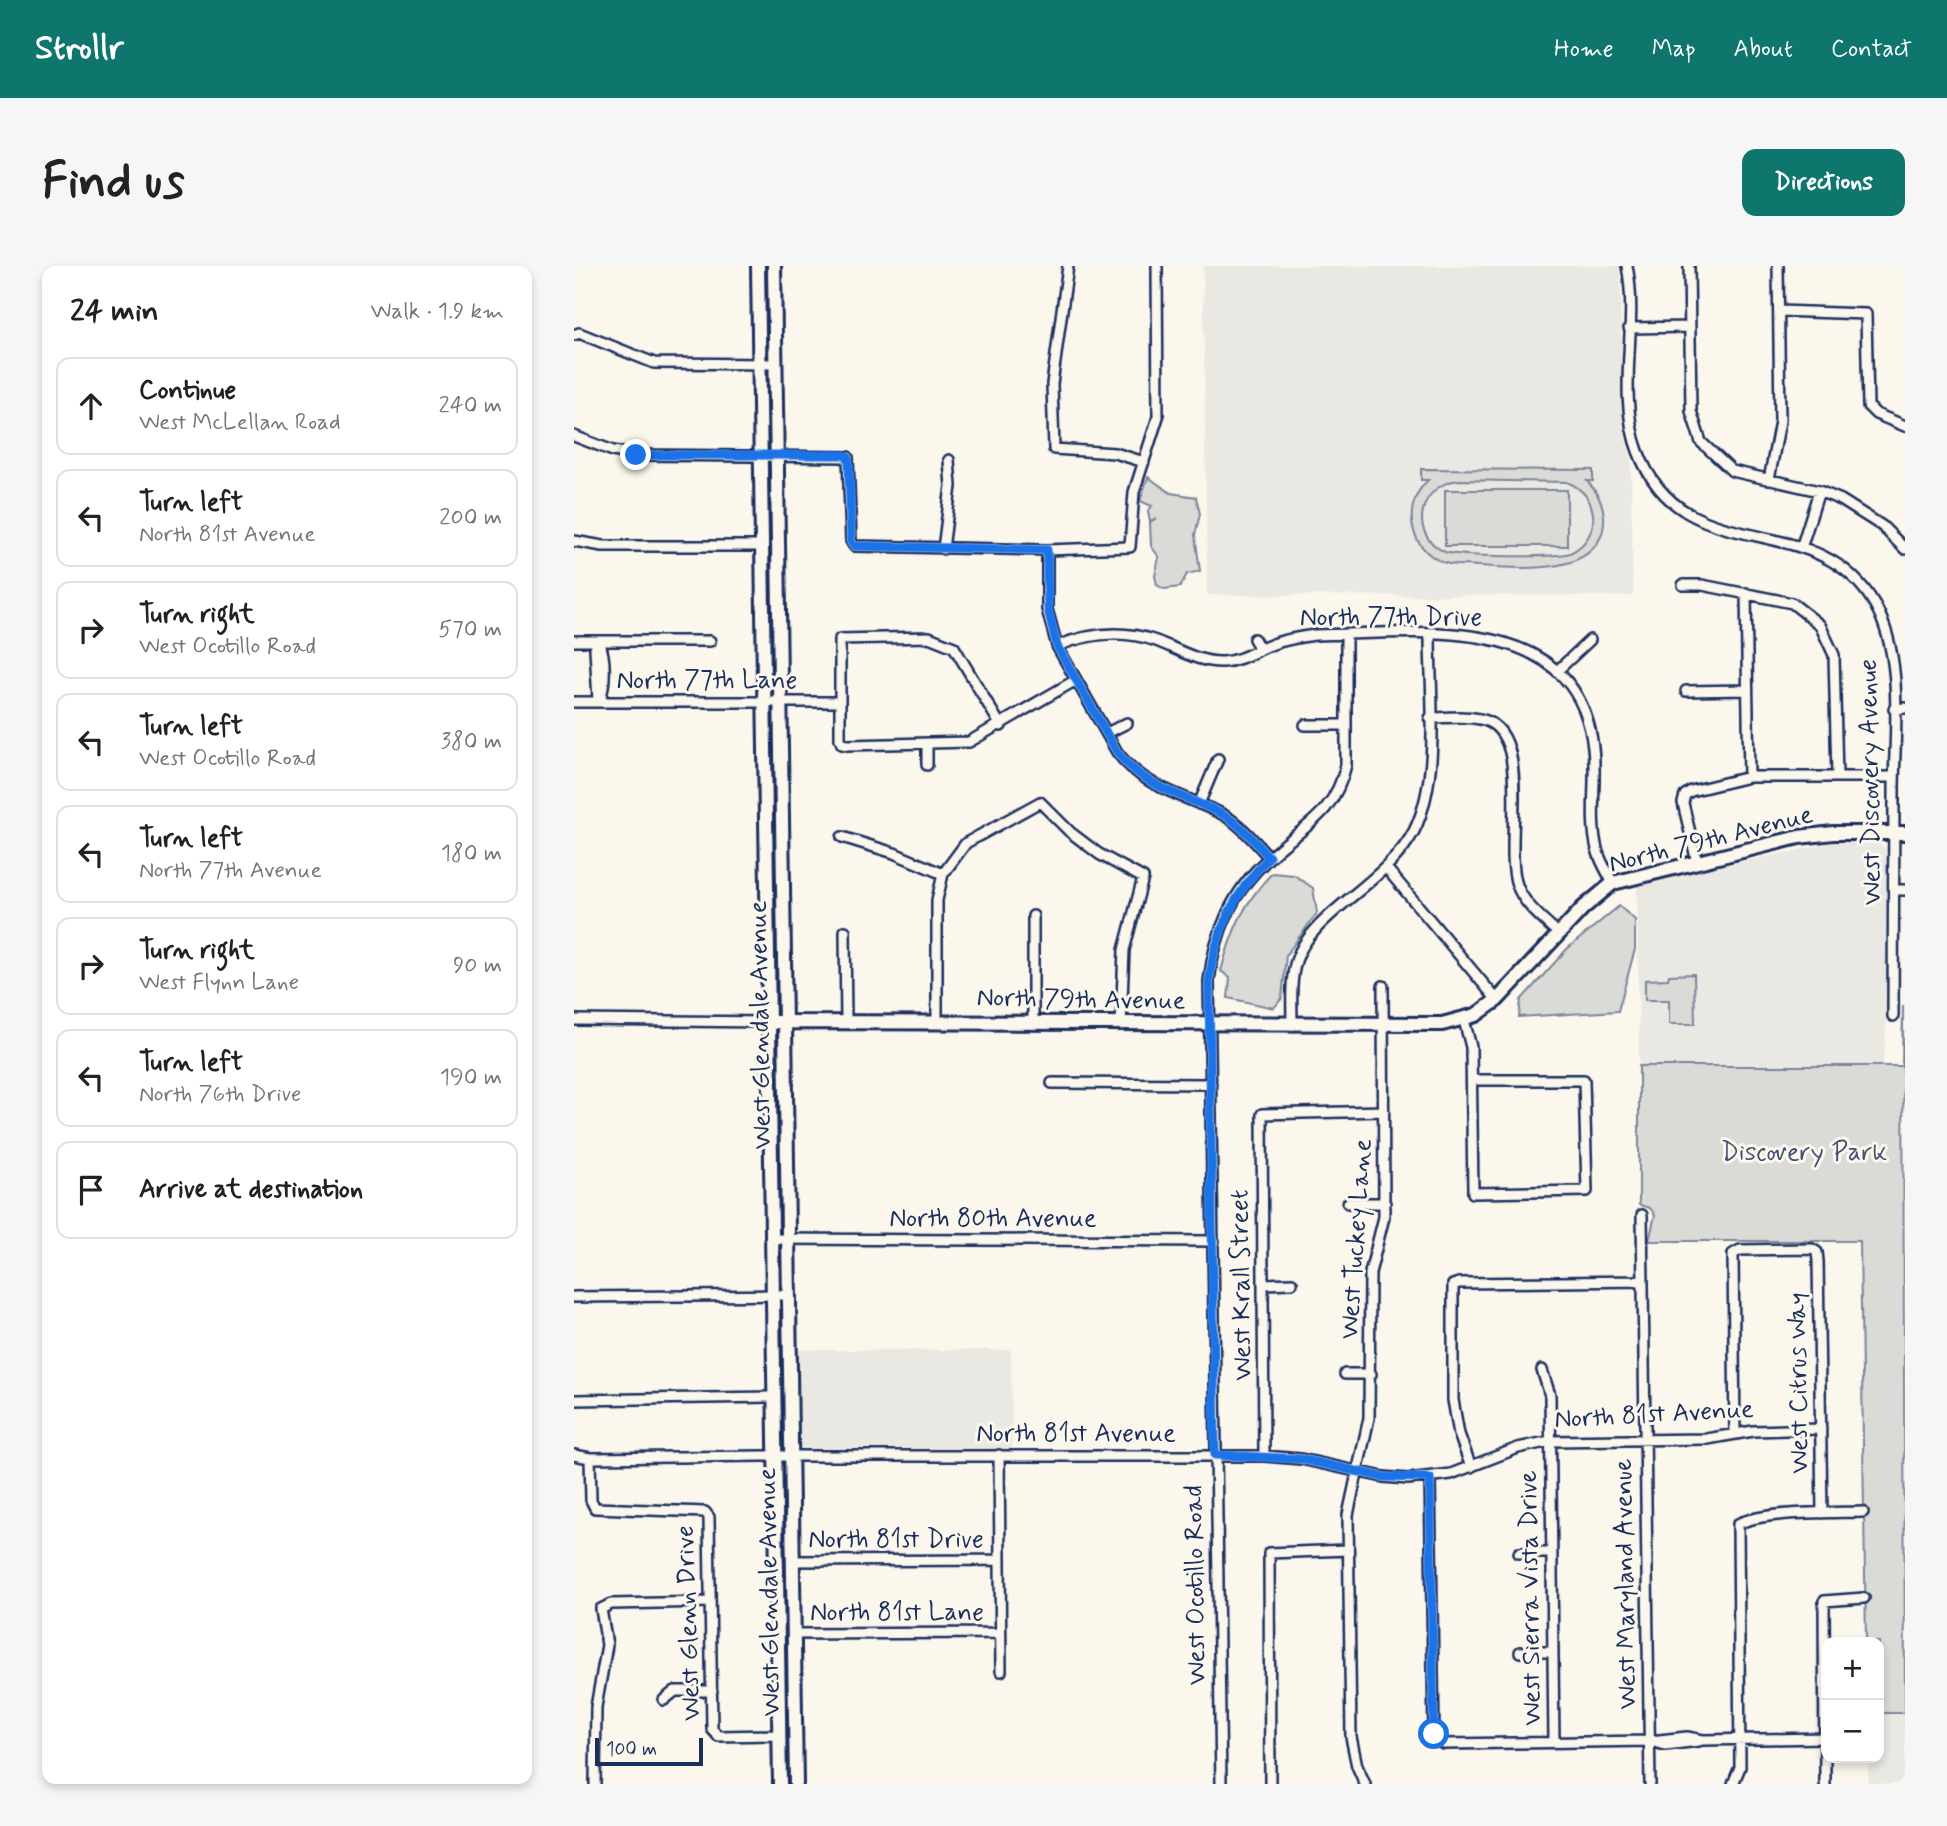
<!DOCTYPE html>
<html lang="en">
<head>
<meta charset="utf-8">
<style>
  body { margin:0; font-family:Mynerve,sans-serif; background:#f6f6f6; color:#222 }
  .controls { position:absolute; right:21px; bottom:21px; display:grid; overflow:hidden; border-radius:14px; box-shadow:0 4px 10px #0003 }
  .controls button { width:63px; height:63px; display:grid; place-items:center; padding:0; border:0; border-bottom:2px solid #e0e0e0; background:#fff; color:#222; font:35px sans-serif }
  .scale { position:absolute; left:21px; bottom:18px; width:108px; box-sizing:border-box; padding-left:7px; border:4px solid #1b2f5e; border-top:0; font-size:19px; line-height:24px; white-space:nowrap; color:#1b2f5e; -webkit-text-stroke:5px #fbf7ec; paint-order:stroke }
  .stop { position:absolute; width:21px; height:21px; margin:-16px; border:5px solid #1a73e8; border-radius:50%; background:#fff }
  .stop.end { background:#1a73e8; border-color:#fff; box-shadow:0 2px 7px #0008 }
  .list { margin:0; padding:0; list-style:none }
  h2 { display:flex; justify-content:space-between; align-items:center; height:91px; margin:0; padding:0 28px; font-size:30px }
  h2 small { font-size:23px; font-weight:400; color:#767676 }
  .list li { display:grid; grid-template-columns:46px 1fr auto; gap:21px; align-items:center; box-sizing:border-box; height:98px; margin:0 14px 14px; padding:0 14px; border:2px solid #e0e0e0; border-radius:14px }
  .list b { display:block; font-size:26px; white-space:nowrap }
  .list p { margin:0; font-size:23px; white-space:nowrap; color:#767676 }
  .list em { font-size:23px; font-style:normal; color:#767676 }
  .icon { flex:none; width:38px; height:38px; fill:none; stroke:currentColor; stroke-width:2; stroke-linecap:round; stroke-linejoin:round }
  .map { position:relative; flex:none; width:1331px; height:1518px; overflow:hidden; border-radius:14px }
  header { display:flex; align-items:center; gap:42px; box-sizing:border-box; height:98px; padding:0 35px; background:#0f766e; color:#fff }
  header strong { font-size:33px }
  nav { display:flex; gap:38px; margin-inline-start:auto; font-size:24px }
  .intro { display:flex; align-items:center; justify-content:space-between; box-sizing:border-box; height:168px; padding:0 42px }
  h1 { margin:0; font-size:49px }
  .button { padding:18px 32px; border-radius:14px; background:#0f766e; color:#fff; font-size:24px; font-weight:700 }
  main { display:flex; gap:42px; padding:0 42px }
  aside { flex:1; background:#fff; border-radius:14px; box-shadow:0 4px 10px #0003 }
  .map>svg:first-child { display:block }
</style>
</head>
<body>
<header>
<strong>Strollr</strong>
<nav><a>Home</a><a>Map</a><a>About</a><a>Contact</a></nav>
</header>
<div class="intro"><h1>Find us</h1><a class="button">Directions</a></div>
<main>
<aside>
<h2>24 min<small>Walk · 1.9 km</small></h2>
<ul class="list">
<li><svg class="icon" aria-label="ahead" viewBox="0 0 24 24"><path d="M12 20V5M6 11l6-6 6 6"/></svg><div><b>Continue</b><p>West McLellan Road</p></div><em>240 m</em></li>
<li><svg class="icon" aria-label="left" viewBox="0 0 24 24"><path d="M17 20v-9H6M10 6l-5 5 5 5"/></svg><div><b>Turn left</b><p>North 81st Avenue</p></div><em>200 m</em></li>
<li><svg class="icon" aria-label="right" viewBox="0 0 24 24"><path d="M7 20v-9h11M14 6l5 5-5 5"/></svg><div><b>Turn right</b><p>West Ocotillo Road</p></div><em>570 m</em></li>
<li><svg class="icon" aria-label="left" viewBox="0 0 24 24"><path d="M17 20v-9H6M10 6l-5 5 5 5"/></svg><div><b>Turn left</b><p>West Ocotillo Road</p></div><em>380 m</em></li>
<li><svg class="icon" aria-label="left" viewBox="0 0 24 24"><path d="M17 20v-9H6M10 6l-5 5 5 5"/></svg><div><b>Turn left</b><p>North 77th Avenue</p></div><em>180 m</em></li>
<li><svg class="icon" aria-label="right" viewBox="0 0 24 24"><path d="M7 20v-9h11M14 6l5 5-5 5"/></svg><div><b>Turn right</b><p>West Flynn Lane</p></div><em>90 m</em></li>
<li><svg class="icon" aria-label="left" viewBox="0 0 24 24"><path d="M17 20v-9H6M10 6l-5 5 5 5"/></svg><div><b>Turn left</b><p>North 76th Drive</p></div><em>190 m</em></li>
<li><svg class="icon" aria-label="arrive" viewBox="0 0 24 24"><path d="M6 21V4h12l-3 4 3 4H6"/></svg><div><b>Arrive at destination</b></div></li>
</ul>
</aside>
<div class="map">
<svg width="1331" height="1518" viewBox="0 0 1331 1518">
  <rect width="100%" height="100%" fill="#fbf7ec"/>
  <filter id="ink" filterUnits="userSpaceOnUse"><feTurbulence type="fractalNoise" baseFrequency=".0143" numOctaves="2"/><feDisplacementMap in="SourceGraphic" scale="14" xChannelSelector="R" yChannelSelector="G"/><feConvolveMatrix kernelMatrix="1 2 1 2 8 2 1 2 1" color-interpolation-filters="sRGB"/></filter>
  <g filter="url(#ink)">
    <path fill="#eae8e2" d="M629 0H1046L1049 160 1057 192 1059 330 633 329Z
      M1260 576 1305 577 1312 583 1313 749 1309 800H1065L1063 619Z
      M221 1084H437L438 1183 227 1182 223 1177Z
      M1305 1447H1331V1518H1294V1492H1305Z"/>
    <path fill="#dadad7" stroke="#7a849a" stroke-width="2" fill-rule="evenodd" d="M847 203 1019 204V215H1013C1026 229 1033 245 1029 264 1016 317 924 299 883 299 840 296 822 244 854 214H847ZM886 214 993 216C1007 222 1017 233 1019 248 1021 265 1011 280 996 287 981 292 887 291 871 286 833 269 845 217 886 214Z
      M574 211 597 227 622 231 626 248 621 269 626 305 613 308 606 321 590 323 583 319 581 310 585 291 577 280 576 256 583 252 576 255 574 245 578 240 566 235Z
      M871 224H993V280H871Z
      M698 607 720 609 739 622 743 647 712 689 708 732 700 742 654 732 656 712 647 705C658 664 669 638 698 607Z
      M1045 640 1061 654V683L1044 745 945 751 947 734 993 683Z
      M1120 708 1121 758H1095V734H1071V714L1094 713 1095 709Z
      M1329 739 1331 1447H1305V1376H1292L1286 975H1075L1081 949 1076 942 1065 939V800H1328Z"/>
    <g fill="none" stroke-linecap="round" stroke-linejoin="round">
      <defs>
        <path id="street" d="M494 0 478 118 480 183 541 187 570 196
          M1053 0C1065 60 1042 126 1064 185 1109 306 1242 236 1301 339 1331 393 1320 468 1320 527 1320 601 1319 676 1319 750
          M1115 0 1117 145 1127 176 1158 205 1245 225 1267 234 1308 260 1331 283
          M1205 45 1292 48 1294 140 1302 148 1331 160
          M1055 62 1116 61
          M0 69 5 67 80 97 201 98
          M0 170 39 185 62 189 274 191 277 275 280 280 473 284 556 281 560 226 584 151 583 0
          M1195 214 1206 155 1204 0
          M0 275 29 280H188
          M1228 279 1245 225
          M369 283 377 220 375 194
          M473 284V343L483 380 543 486C570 522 608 528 646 547 666 557 680 575 695 591
          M1109 319H1128L1218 337 1246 359 1260 389 1263 511
          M1172 327 1175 511
          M680 373 686 383
          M0 375H136
          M483 380C516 367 548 363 582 375 604 383 625 397 649 396 667 395 682 384 699 378 713 373 726 371 741 369 841 368 1004 342 1019 482 1023 514 1015 551 1023 583 1026 595 1033 606 1039 617
          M983 405 1016 374
          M1112 425 1173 424
          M24 434 21 383 25 375
          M0 436H265
          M25 436C32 419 32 392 25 375
          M1320 443 1331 442
          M856 452C873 452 893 449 910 454 960 469 929 579 943 619 950 639 970 654 985 668
          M731 459H772
          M427 460 380 381 355 371 266 373V473L268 478 274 479 395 476 502 414
          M533 467 553 457
          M353 479V499
          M625 538 644 493
          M268 571 320 587 369 608
          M1123 596 1109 537 1111 529 1117 525 1175 511H1320
          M813 603 923 734
          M1320 624H1331
          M459 650V758
          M271 665 272 757
          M0 754 194 756
          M890 754 897 781 899 927 1013 925 1010 814H898
          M363 756V634L369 608 392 577 466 536 496 566 525 588 569 612 550 684 547 759
          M718 759C718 738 716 715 722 695 736 648 814 616 840 565 867 511 856 428 856 369
          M478 817 637 818
          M774 937H811
          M1068 949 1076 1518
          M197 973 640 975
          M689 1018 718 1017
          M0 1031 214 1029
          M968 1104 976 1129 980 1476
          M771 1108H797
          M0 1134 200 1131
          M1161 1168 1159 988 1166 984 1238 983 1243 986 1244 995 1248 1247
          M0 1189 16 1192 189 1190H690L727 1193 809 1211 834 1213 877 1208 944 1182 976 1175 1133 1173 1179 1165 1247 1163
          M425 1189 427 1405
          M690 1190 688 848 810 845
          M16 1192 17 1234 21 1242 131 1246 135 1251 138 1463 144 1470 205 1469
          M897 1201 885 1168 879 1134V1019L885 1017 1069 1015
          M856 1212 860 1468 862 1475 870 1478 1076 1475 1113 1471 1129 1474 1251 1472
          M945 1287H978
          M219 1295 426 1294
          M220 1368 426 1367
          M946 1386H979
          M90 1434 101 1425H138
          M1077 1475 1091 1479 1125 1475
          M21 1518 22 1441 33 1379 27 1343 37 1338 136 1336
          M647 1518 635 715C641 666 658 625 695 592 730 559 760 550 772 499V369
          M696 1518 695 1287 774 1284
          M791 1518 783 1500 777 1471 774 1249 795 1152 796 1007 810 951 809 720
          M1159 1518 1166 1501 1164 1258C1190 1245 1257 1247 1289 1246
          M1251 1518 1250 1335 1290 1332"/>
        <path id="secondary" d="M184 0 206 1518
          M200 0 222 1518
          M201 756 868 758 902 749 923 734 1009 642 1039 617 1225 571 1259 567H1331"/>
      </defs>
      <use href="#street" stroke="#1b2f5e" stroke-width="14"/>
      <use href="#secondary" stroke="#1b2f5e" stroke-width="18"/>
      <use href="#street" stroke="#fbf7ec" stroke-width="9"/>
      <use href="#secondary" stroke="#fbf7ec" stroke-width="12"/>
    </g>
  </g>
  <g fill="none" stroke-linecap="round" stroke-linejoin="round" filter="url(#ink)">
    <path stroke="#1a73e8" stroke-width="9" d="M62 189H269L274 191 275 197 277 275 280 280 473 284 474 343 483 380 543 486C570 522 608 528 646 547 666 557 680 575 695 591 660 628 642 664 635 715L641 1189 727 1193 809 1211 856 1212 860 1468"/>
  </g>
  <g text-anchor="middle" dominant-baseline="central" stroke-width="6" stroke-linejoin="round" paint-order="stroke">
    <g font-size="26" fill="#1b2f5e" stroke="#fbf7ec">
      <text x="817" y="352">North 77th Drive</text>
      <text x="133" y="415">North 77th Lane</text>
      <text transform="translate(1297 516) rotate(-91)">West Discovery Avenue</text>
      <text transform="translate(1137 574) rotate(-14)">North 79th Avenue</text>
      <text transform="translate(507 734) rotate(1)">North 79th Avenue</text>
      <text transform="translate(187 759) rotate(-91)">West Glendale Avenue</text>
      <text x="419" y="953">North 80th Avenue</text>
      <text transform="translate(783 973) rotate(-86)">West Tuckey Lane</text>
      <text transform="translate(668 1019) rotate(-91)">West Krall Street</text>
      <text transform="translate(1225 1117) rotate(-91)">West Citrus Way</text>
      <text transform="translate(1080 1149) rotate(-3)">North 81st Avenue</text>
      <text x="502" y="1168">North 81st Avenue</text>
      <text x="322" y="1274">North 81st Drive</text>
      <text transform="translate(1052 1318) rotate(-91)">West Maryland Avenue</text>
      <text transform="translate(622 1319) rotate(-91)">West Ocotillo Road</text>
      <text transform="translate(196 1326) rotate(-91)">West Glendale Avenue</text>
      <text transform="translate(957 1332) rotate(-91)">West Sierra Vista Drive</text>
      <text x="323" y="1347">North 81st Lane</text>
      <text transform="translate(115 1357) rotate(-92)">West Glenn Drive</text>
    </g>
    <g font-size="26" fill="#415176" stroke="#fbf7ec">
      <text x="1230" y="887">Discovery Park</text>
    </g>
  </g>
</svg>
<div class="controls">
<button>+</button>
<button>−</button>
</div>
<div class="scale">100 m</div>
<div class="stop" style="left:860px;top:1468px"></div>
<div class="stop end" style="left:62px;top:189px"></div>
</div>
</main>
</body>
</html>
